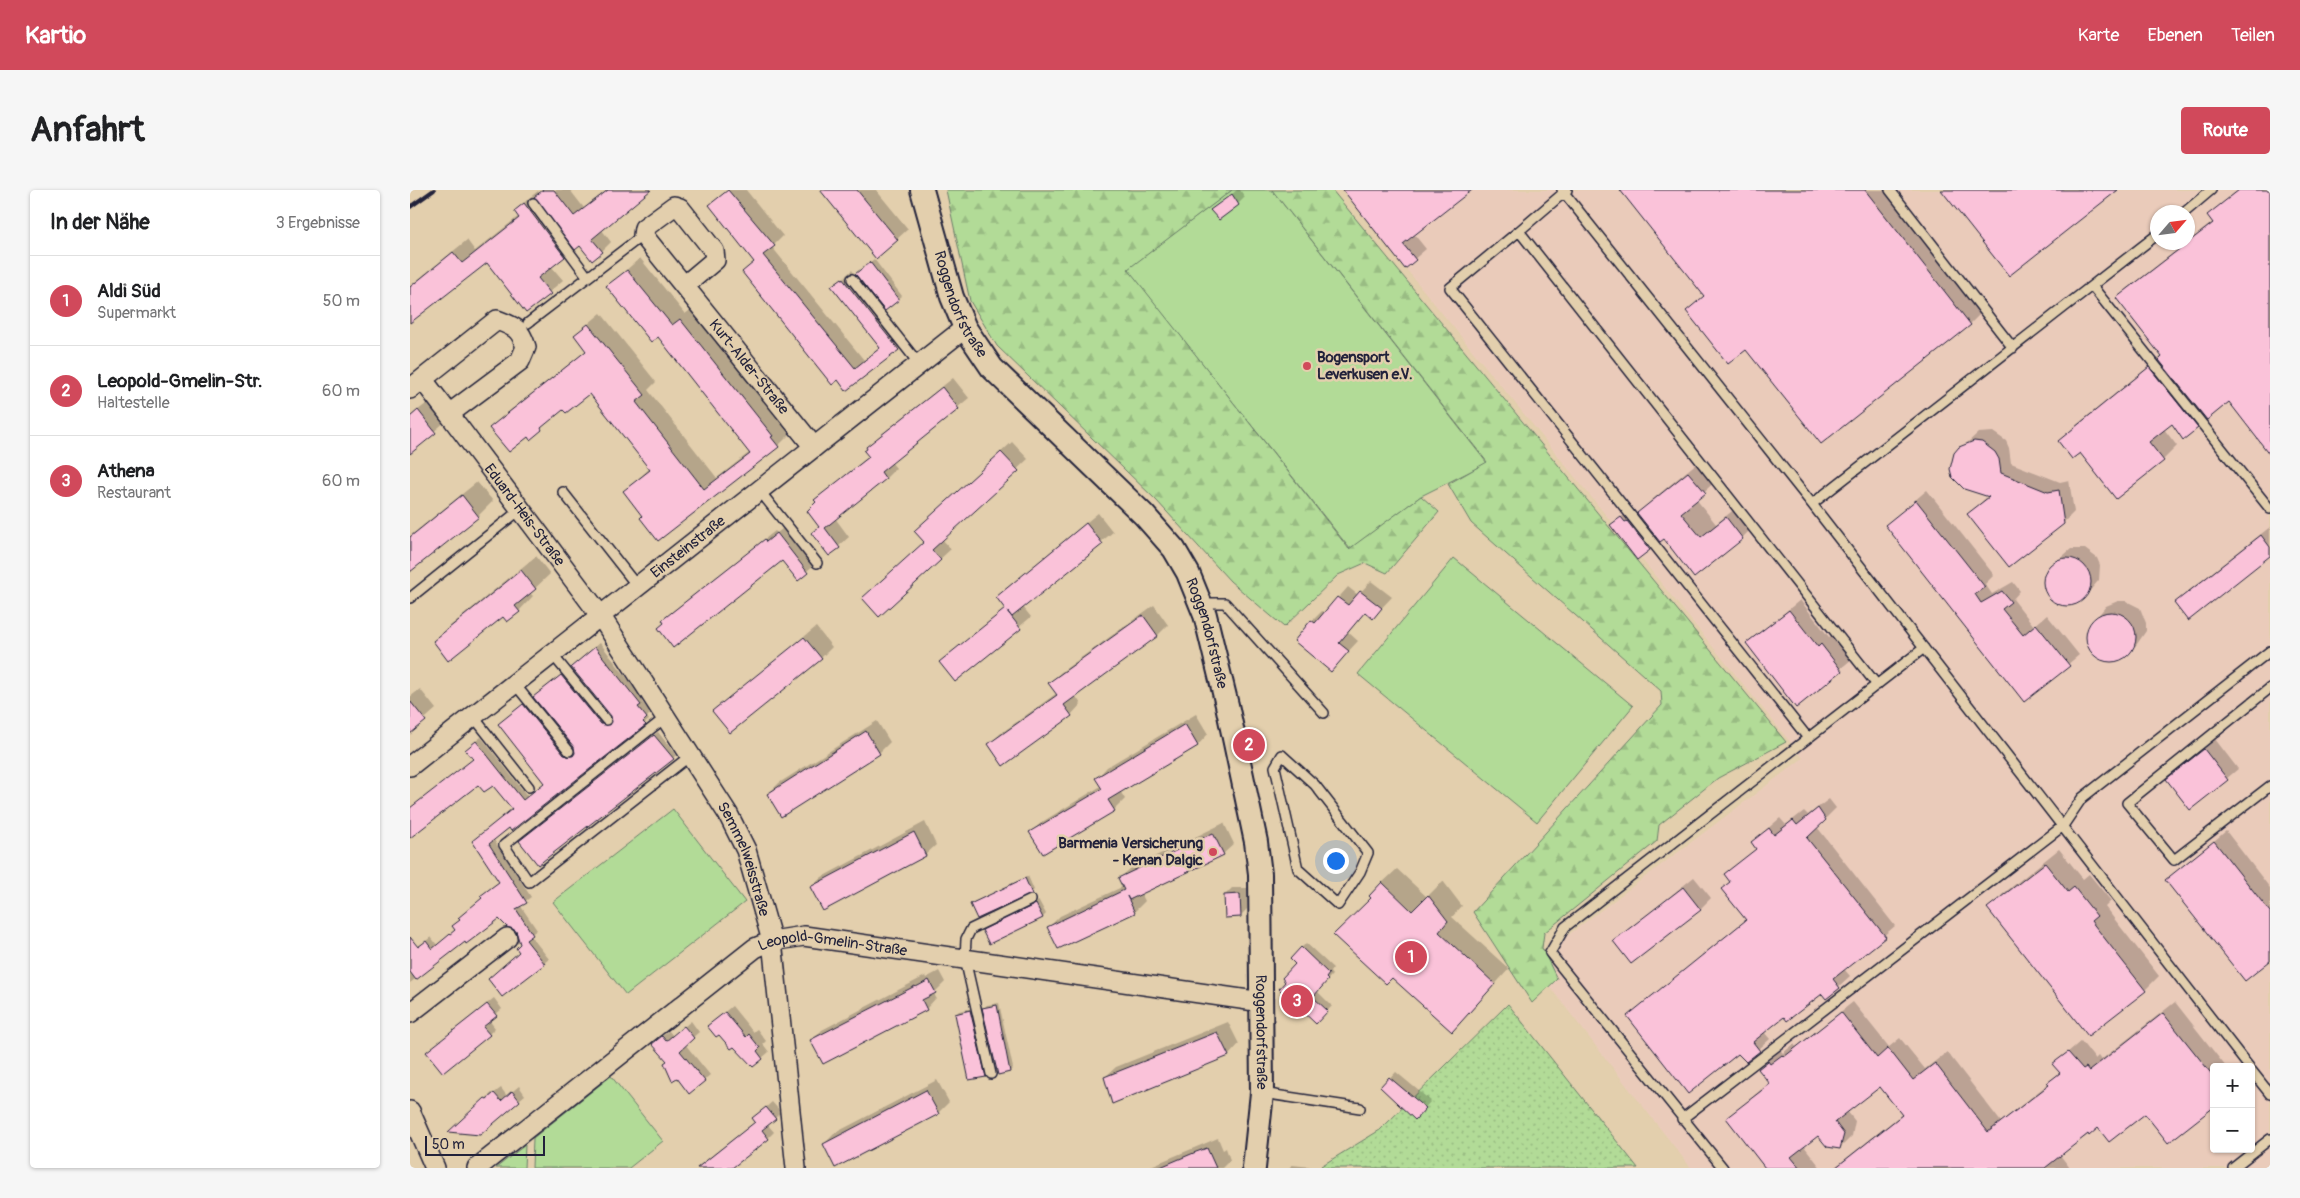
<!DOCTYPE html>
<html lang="de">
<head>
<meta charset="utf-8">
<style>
  body { margin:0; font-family:Pangolin,sans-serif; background:#f6f6f6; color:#202124 }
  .controls { position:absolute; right:15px; bottom:15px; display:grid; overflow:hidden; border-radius:5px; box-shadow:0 1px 4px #0004 }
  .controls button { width:45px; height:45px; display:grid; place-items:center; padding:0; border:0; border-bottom:1px solid #e0e0e0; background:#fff; color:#202124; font:25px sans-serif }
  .compass { position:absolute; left:1740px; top:15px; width:45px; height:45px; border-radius:50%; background:#fff; box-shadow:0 1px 4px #0004; rotate:62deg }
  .scale { position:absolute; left:15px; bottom:12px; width:120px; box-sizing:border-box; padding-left:5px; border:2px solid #22223b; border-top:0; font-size:14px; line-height:18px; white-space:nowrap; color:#22223b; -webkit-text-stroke:4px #e3cfad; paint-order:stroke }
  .you { position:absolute; left:925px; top:670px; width:18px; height:18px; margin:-12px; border:4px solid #fff; border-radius:50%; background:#1a73e8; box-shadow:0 0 0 8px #1a73e833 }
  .badge { display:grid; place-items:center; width:32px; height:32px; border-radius:50%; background:#d1495b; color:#fff; font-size:16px; font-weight:700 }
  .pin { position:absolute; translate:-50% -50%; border:2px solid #fff; box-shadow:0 1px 5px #0006 }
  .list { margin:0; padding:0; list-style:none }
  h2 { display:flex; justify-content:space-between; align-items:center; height:65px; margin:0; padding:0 20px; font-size:21px }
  h2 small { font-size:16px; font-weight:400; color:#757577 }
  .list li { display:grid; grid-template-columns:32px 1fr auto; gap:15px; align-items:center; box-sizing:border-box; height:90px; padding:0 20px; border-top:1px solid #e0e0e0 }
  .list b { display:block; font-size:19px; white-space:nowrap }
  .list p { margin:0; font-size:16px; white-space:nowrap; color:#757577 }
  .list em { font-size:16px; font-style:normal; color:#757577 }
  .map { position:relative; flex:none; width:1860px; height:978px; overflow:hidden; border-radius:5px }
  header { display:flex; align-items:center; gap:30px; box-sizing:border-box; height:70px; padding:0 25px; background:#d1495b; color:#fff }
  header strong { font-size:24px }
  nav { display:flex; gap:28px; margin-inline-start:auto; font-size:18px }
  .intro { display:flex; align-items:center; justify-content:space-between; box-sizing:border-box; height:120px; padding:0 30px }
  h1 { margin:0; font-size:35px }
  .button { padding:12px 22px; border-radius:5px; background:#d1495b; color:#fff; font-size:18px; font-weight:700 }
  main { display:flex; gap:30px; padding:0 30px }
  aside { flex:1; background:#fff; border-radius:5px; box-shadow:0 1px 4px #0004 }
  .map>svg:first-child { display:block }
</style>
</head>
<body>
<header>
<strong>Kartio</strong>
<nav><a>Karte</a><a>Ebenen</a><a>Teilen</a></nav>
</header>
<div class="intro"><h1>Anfahrt</h1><a class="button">Route</a></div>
<main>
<aside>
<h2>In der Nähe<small>3 Ergebnisse</small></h2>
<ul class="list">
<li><span class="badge">1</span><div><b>Aldi Süd</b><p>Supermarkt</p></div><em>50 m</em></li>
<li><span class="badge">2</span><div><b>Leopold-Gmelin-Str.</b><p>Haltestelle</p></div><em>60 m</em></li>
<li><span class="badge">3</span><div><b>Athena</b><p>Restaurant</p></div><em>60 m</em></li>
</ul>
</aside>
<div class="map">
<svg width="1860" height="978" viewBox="0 0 1860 978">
  <defs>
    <pattern id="forest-firs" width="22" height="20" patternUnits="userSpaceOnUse" patternTransform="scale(1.25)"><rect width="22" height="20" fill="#b2db97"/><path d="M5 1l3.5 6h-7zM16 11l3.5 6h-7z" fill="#99bc83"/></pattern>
    <pattern id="garden-dots" width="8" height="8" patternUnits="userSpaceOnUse" patternTransform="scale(1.25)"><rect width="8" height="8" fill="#b2db97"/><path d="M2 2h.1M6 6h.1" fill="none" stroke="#99bc83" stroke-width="1.8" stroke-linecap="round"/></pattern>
  </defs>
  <rect width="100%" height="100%" fill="#e3cfad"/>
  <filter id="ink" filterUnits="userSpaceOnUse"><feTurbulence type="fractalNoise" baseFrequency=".02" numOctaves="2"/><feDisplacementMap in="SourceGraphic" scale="10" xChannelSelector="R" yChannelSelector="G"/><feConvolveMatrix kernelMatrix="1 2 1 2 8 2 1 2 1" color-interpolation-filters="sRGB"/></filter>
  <g filter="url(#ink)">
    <path fill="#eacbba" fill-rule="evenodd" d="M932 0H1860V978H1281L1121 773 1393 568ZM1748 22H1778V52H1748ZM1804 877H1841V959H1804Z"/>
    <path fill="#b2db97" stroke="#6a7e69" d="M822 0H862L1077 273 1011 306 940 359 717 79Z
      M1044 368 1223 516 1127 632 948 484Z
      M263 619 335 712 216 805 143 712Z
      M201 886 253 951 219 978H122L123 948Z
      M115 955 114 978H86Z"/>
    <path fill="url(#forest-firs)" stroke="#6a7e69" d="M536 0H822L718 79 939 359 1011 306 1029 322 977 383 955 373 928 385 874 437 820 391 746 310 587 156 560 111Z
      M862 0H922L1376 552 1308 588 1249 635 1247 651 1134 743 1132 758 1147 789 1122 813 1063 722 1252 515 1251 501 1061 333 1038 294 1077 272Z"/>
    <path fill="url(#garden-dots)" stroke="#6a7e69" d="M1098 814 1228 978H913L911 976 970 940Z"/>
    <path fill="#0003" d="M133 0H160L174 18 197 0H241L192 40 201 52 192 61 170 54 164 56 141 76 153 90 117 121 78 72 0 132V96L57 50 65 61 109 26 105 21 118 9 128 1 130 4Z
      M318 0H336L373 46 362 57 454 170 471 157 423 97 442 80 445 85 464 69 492 106 474 120 497 150 437 199 333 82 345 71 310 7Z
      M412 0H466L498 39 487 49Z
      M827 0H830L835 7 828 14 802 20Z
      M934 0H1060L1004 44 1016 59 995 77Z
      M1212 0H1474L1571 123 1560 134 1411 252 1336 158 1277 121 1295 105Z
      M1828 0H1860V263L1819 211 1787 237 1762 232 1754 239 1767 256 1753 270 1670 261 1649 251 1664 237 1753 165 1707 108 1718 98 1803 32 1798 25Z
      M230 68 275 124 283 118 374 233 373 234 380 244 368 256 248 349 234 325 215 301 240 278 180 202 153 218 120 248 118 245 81 238 93 226 177 160 165 145 191 123 246 192 238 200 307 288 340 262 248 145 198 96Z
      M543 188 559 208 481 272 486 278 476 288 425 328 439 347 420 364 410 336 406 310 459 266 458 257 468 247Z
      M20 211 36 231 0 262V226Z
      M1583 242 1596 251 1599 258 1601 273 1650 292 1659 290 1664 322 1653 333 1559 324 1579 305 1554 298 1548 293 1542 279 1545 264 1568 243Z
      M602 252 618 269 532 349 541 359 469 425 515 351 517 330Z
      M1293 268 1309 288 1286 309 1306 334 1331 314 1346 334 1332 348 1254 347 1229 323 1243 309Z
      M67 292 83 311 68 326 0 381V346Z
      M1517 300 1584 385 1575 394 1582 404 1603 392 1610 401 1603 409 1624 436 1637 425 1669 465 1615 510 1476 335Z
      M1219 321 1246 352 1228 368 1202 335Z
      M688 323 703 342 613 417 621 427 546 490 531 472 596 418 587 407 598 397Z
      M377 335 407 372 388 389 373 370 255 432 254 430 263 421 365 341 367 343Z
      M1860 337V365L1766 413 1777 402Z
      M1661 359H1675L1687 368 1690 375 1689 390 1671 411 1652 414 1640 406 1634 393 1635 386 1638 379Z
      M126 366 140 384 120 403 123 406 109 421 97 430 93 425 24 451 39 437Z
      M961 391 982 407 963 427 956 421 938 442 948 451 921 480 886 450 902 431 912 421 915 423 938 397 948 405Z
      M1390 410 1419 447 1423 445 1442 469 1386 516 1338 453Z
      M1708 411H1716L1730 418 1736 433V441L1727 454 1716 466 1701 471 1693 469 1681 460 1677 444 1679 437 1696 416Z
      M744 415 758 435 748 445 665 505 671 514 661 525 579 555 590 544 647 503 640 493 650 483Z
      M406 437 422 457 411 468 304 521Z
      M190 453 234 510 232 512 241 523 237 527 239 530 84 650 121 707 110 715 127 740 120 745 139 769 134 773 110 762 112 754 107 740 89 728 55 750 0 793V763L21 747 27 755 46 740 77 701 90 691 64 651 103 619 83 594 69 593 0 647V619L64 569 61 555 71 547 118 607 136 593 94 530 118 511 159 561 165 563V557L129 502 156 481 196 530 202 532V526L167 472Z
      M10 499 26 519 0 542V507Z
      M786 524 798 544 788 555 710 601 715 609 704 620 621 642 632 632 691 596 687 588 697 577Z
      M467 531 480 552 469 563 372 625 358 604 369 593Z
      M248 542 266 565 263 568 114 648Z
      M1805 549 1828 579 1781 618 1758 590Z
      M1419 609 1426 618 1407 637 1485 736 1434 779 1440 786 1416 808 1412 803 1375 826 1354 842 1360 849 1336 871 1329 862 1219 826 1337 729 1321 691 1316 684 1347 658 1342 652 1370 628 1376 635 1394 621 1398 625Z
      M515 632 526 655 515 665 401 697 412 687Z
      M814 633 824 654 813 664 731 703 735 711 724 722 639 737 650 726 714 696 710 688 721 678Z
      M1816 641 1860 698V769L1757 690Z
      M1649 659 1673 689 1679 684 1701 711 1695 717 1749 786 1735 800 1579 718 1593 704Z
      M987 679 1017 707 1033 691 1052 716 1042 727 1099 779 1056 826 972 693Z
      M618 686 624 700 621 703 561 714Z
      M1284 687 1301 708 1290 719 1205 751Z
      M822 698H837V719L830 726 815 705Z
      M629 711 636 724 633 727 579 752 574 741 577 738Z
      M896 753 923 778 920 782 922 785 907 801 922 816 906 833 877 792 887 774 881 769Z
      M529 781 535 792 524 803 526 808 516 819 402 850 412 840 515 786 516 788Z
      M84 808 92 819 79 830 85 838 79 844 24 856Z
      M1443 812 1479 857 1490 848 1515 879 1537 862 1591 932 1639 893 1650 882 1644 874 1671 851 1685 869 1688 866 1691 870 1765 812 1816 877H1804V915L1735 923 1689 937 1650 965 1660 978H1424L1492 924 1470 895 1437 921 1445 931 1442 946 1430 958 1408 944 1394 956 1411 978H1357L1318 928 1360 892 1349 879 1361 867 1370 860 1373 863 1384 854 1386 857Z
      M589 813 603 878 600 881 574 818 577 815Z
      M322 816 343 842 347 839 356 851 353 854 359 862 352 868 324 855 309 843 306 829Z
      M563 818 578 883 575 886 546 824 549 821Z
      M281 831 289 842 275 854 300 885 294 890 250 848 259 841 263 846Z
      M818 832 829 854 819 865 703 912 695 887 706 877Z
      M986 882 1021 911 1005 928 972 897Z
      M527 890 539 912 528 923 414 954 425 943Z
      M109 896 115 905 109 910 45 936 82 903 83 904 91 898 97 906Z
      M362 912 371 922 358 935 364 942 358 948 322 978H286L346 931 344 928Z
      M808 948 813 960 816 958 820 970 812 978H736Z
      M882 975 902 977 901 978H879Z"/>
    <path fill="#fac2d9" stroke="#22223b" d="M133 0H144L164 26 198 0H241L182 49 193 62 182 71 170 56 165 60 124 7Z
      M318 0 365 56 353 65 445 178 470 158 421 96 432 88 489 160 436 201 428 190 422 195 332 82 344 72 299 15Z
      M410 0H447L488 50 466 69Z
      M933 0H1062L993 54 1006 70 995 79Z
      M1210 0H1455L1561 135 1411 254 1336 160 1318 174 1276 121 1294 106Z
      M1531 0H1708L1599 86Z
      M1829 0H1860V265L1819 212 1797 230 1749 170 1752 167 1706 108 1803 33 1797 25Z
      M822 4 829 15 809 30 800 20Z
      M114 13 155 67 128 88 141 104 116 123 77 73 0 133V97L43 62 52 73 109 28 104 21Z
      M460 72 489 110 475 121 445 84Z
      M217 80 262 135 270 129 363 246 361 247 369 257 248 351 230 328 232 326 213 301 240 280 180 204 156 223 153 220 131 238 132 240 120 250 118 247 99 262 79 238 176 161 164 145 178 134 235 205 226 212 294 299 340 264 248 147 241 152 196 96Z
      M1739 177 1788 238 1773 250 1762 234 1739 252 1754 271 1706 309 1670 263 1662 269 1648 251Z
      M532 197 549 219 471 282 476 289 415 338 430 358 419 366 401 343 409 337 397 321 406 312 404 310 459 267 454 261 457 259 456 257Z
      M8 220 26 243 0 264V227Z
      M1564 251 1572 252 1585 262 1589 269 1591 283 1638 302 1649 300 1654 334 1599 377 1557 324 1579 307 1554 299 1542 287 1540 279 1544 263 1549 257Z
      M591 262 609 281 522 360 531 370 469 427 452 408 514 352 504 341Z
      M1278 282 1296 303 1271 323 1291 347 1316 327 1333 349 1284 388 1254 349 1250 352 1227 323Z
      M52 305 69 327 0 382V347Z
      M1506 310 1575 397 1565 404 1571 413 1592 401 1601 412 1592 419 1613 445 1626 434 1660 476 1614 512 1475 335Z
      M1211 327 1215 332 1217 331 1240 360 1227 370 1200 335Z
      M676 333 693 354 602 427 597 421 611 439 545 492 529 472 595 419 586 407Z
      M367 343 398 383 388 391 372 371 263 458 248 438 254 433 252 430 355 349 356 352Z
      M1851 345 1860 357V366L1778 431 1764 413Z
      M1633 392a24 24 0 1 1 48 0a24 24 0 1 1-48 0Z
      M111 380 126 399 105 416 110 422 97 432 93 427 38 471 23 451Z
      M950 401 972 418 963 429 955 422 929 453 939 461 921 482 884 451 901 430 905 433 927 407 938 415Z
      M1379 420 1408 457 1411 454 1432 481 1386 518 1336 453Z
      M1676 447a25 25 0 1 1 50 0a25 25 0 1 1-50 0Z
      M733 425 748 446 654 515 662 526 593 576 578 554 647 505 638 493Z
      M394 447 412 469 320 543 302 521Z
      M185 457 231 515 228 517 237 528 233 532 236 535 101 641 99 638 79 654 117 713 106 719 123 745 116 750 135 774 92 807 78 789 109 762 106 758 110 754 106 741 97 737 89 729 64 748 56 754 55 752 6 790 0 782V747L8 757 16 751 22 759 45 740 42 736 50 730 48 728 72 708 70 706 89 692 62 651 102 619 83 596 74 602 68 595 0 648V618L63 569 55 560 66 551 113 610 134 593 88 534 113 514 154 565 163 566 165 563 164 557 123 507 151 485 191 534 200 535 202 532 201 526 161 477Z
      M0 511 16 531 0 544Z
      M775 534 788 556 698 610 705 621 633 664 619 642 692 599 685 588Z
      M456 541 470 564 371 627 357 604Z
      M244 545 264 569 128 675 109 651Z
      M1794 559 1818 590 1780 620 1756 589Z
      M1408 618 1416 630 1397 648 1476 747 1423 789 1430 798 1416 809 1412 804 1377 831 1374 827 1343 852 1350 861 1336 872 1328 864 1278 904 1217 826 1336 730 1311 699 1320 692 1314 684 1346 659 1341 652 1359 638 1364 645 1383 630 1387 635Z
      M504 642 516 666 413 721 400 697Z
      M803 643 814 665 719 710 717 706 725 723 648 759 637 737 714 700 708 688Z
      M1804 651 1860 722V771L1835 791 1755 690Z
      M1635 673 1658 702 1664 697 1687 726 1681 731 1736 801 1678 846 1577 718Z
      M615 688 622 704 567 729 560 714Z
      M972 692 1002 721 1018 705 1038 731 1029 742 1085 794 1042 842 982 788 976 794 923 745 961 708 959 706Z
      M1273 697 1291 720 1221 774 1203 751Z
      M830 704 831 727 815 728 814 705Z
      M626 714 633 728 579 754 572 740Z
      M891 757 919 784 916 788 918 790 903 807 918 821 906 834 869 799 875 792 872 788 885 774 880 769Z
      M519 790 526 803 512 810 517 820 413 874 400 850 505 796 506 797Z
      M77 814 87 826 73 837 80 845 33 883 16 862Z
      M587 815 600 882 588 885 572 818Z
      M560 820 576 887 559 890 545 824Z
      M315 822 336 847 339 844 350 858 347 861 353 869 343 877 324 857 321 859 309 845 306 847 297 836Z
      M1431 822 1467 868 1478 858 1503 890 1525 873 1578 942 1639 895 1637 893 1650 883 1642 874 1658 862 1673 879 1676 877 1679 881 1753 823 1804 887V917L1758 953 1735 924 1699 952 1688 938 1679 946 1678 944 1635 978H1425L1492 925 1470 897 1425 932 1434 944 1430 959 1417 957 1408 946 1381 967 1390 978H1355L1316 928 1360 894 1348 879 1358 871 1360 874 1372 865 1374 867Z
      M274 836 284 848 270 861 295 891 279 904 267 888 262 891 254 873 257 871 242 854 252 846 256 851Z
      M807 842 819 866 702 914 694 887Z
      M979 887 1016 918 1005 930 970 897Z
      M516 900 529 924 425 978 413 954Z
      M102 901 110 911 70 945 38 942 75 908 77 909 84 903 91 911Z
      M356 917 366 929 352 940 359 949 322 978H287L345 932 342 928Z
      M797 958 806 978H748L786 962Z"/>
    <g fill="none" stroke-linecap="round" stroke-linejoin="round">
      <defs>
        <path id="service" d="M1152 0 1402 314 1839 877
          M1157 0 1109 41 1467 495
          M1480 0 1603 158
          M123 13 177 86
          M1775 22 1801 0
          M1109 41 1040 98 1398 548
          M442 89 509 174
          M1682 96 1860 319
          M118 133 233 45
          M349 300 407 373
          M153 302 227 396
          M1402 314 1748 44
          M0 408 111 319
          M791 413H815L914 523
          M142 464 196 530
          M104 493 159 561
          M1860 498 1717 613 1764 670 1860 596
          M63 526 119 597
          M256 527 94 655 119 692 281 565
          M872 565 905 595 958 663 950 682 928 715 888 679 865 577Z
          M1841 880 1860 904
          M581 884 555 769 556 749 561 739 621 710
          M852 903 950 918
          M1272 929 1653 636 1672 608 1860 461
          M1313 978 1140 763 1155 737 1514 458
          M1823 978 1860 949"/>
        <g id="minor">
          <path id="s1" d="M274 96 305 70 304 61 270 18 264 16 234 38 233 45 404 257"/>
          <path d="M0 199 87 130C105 137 110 138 116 157L110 171 39 224 13 190"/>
          <path id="s2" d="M39 224 190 425 318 624 336 660 362 751 386 978"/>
          <path id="s3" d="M0 576 555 138"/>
          <path d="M0 823 97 748"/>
          <path d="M0 921 25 978"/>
          <path id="s4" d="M67 978 345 758 362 751 394 746 852 812"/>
        </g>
        <g id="tertiary">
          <path id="s5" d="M512 0 542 107 555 138 582 178 734 325 764 359 778 383 795 425 817 515 846 652 850 684 852 903 844 978"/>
        </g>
      </defs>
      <use href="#service" stroke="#22223b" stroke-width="12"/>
      <use href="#minor" stroke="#22223b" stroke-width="22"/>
      <use href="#tertiary" stroke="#22223b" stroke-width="26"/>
      <use href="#service" stroke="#e3cfad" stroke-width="9"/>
      <use href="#minor" stroke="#e3cfad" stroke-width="19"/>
      <use href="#tertiary" stroke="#e3cfad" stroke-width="22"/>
      <path stroke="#22223b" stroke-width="4" d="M0 17 24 0"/>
    </g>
  </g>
  <g fill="#d1495b" stroke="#e3cfad" stroke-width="2">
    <circle cx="897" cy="176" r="5"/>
    <circle cx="803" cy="662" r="5"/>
  </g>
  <g text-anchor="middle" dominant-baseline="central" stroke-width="5" stroke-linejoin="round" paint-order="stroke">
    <g font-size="15" fill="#22223b" stroke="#e3cfad">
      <text stroke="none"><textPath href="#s5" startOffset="121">Roggendorfstraße</textPath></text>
      <text stroke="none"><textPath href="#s1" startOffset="324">Kurt-Alder-Straße</textPath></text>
      <text stroke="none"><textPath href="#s2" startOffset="126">Eduard-Heis-Straße</textPath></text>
      <text stroke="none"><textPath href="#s3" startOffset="354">Einsteinstraße</textPath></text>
      <text stroke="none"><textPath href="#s5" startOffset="541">Roggendorfstraße</textPath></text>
      <text stroke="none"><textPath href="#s2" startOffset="536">Semmelweisstraße</textPath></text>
      <text stroke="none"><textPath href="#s4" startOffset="434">Leopold-Gmelin-Straße</textPath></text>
      <text stroke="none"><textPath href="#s5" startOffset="946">Roggendorfstraße</textPath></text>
    </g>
    <g font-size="15" font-weight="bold" fill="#22223b" stroke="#e3cfad" text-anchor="start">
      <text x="907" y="167">Bogensport<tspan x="907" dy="17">Leverkusen e.V.</tspan></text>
      <text x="793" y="653" text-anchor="end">Barmenia Versicherung<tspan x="793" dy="17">- Kenan Dalgic</tspan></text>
    </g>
  </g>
</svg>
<div class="controls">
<button>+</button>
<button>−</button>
</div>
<svg class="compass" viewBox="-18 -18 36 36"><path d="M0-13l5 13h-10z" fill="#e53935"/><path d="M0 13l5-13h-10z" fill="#757577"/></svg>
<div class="scale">50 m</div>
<div class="you"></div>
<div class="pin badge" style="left:1001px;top:767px">1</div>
<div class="pin badge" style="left:839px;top:555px">2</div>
<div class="pin badge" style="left:887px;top:811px">3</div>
</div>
</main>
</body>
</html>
